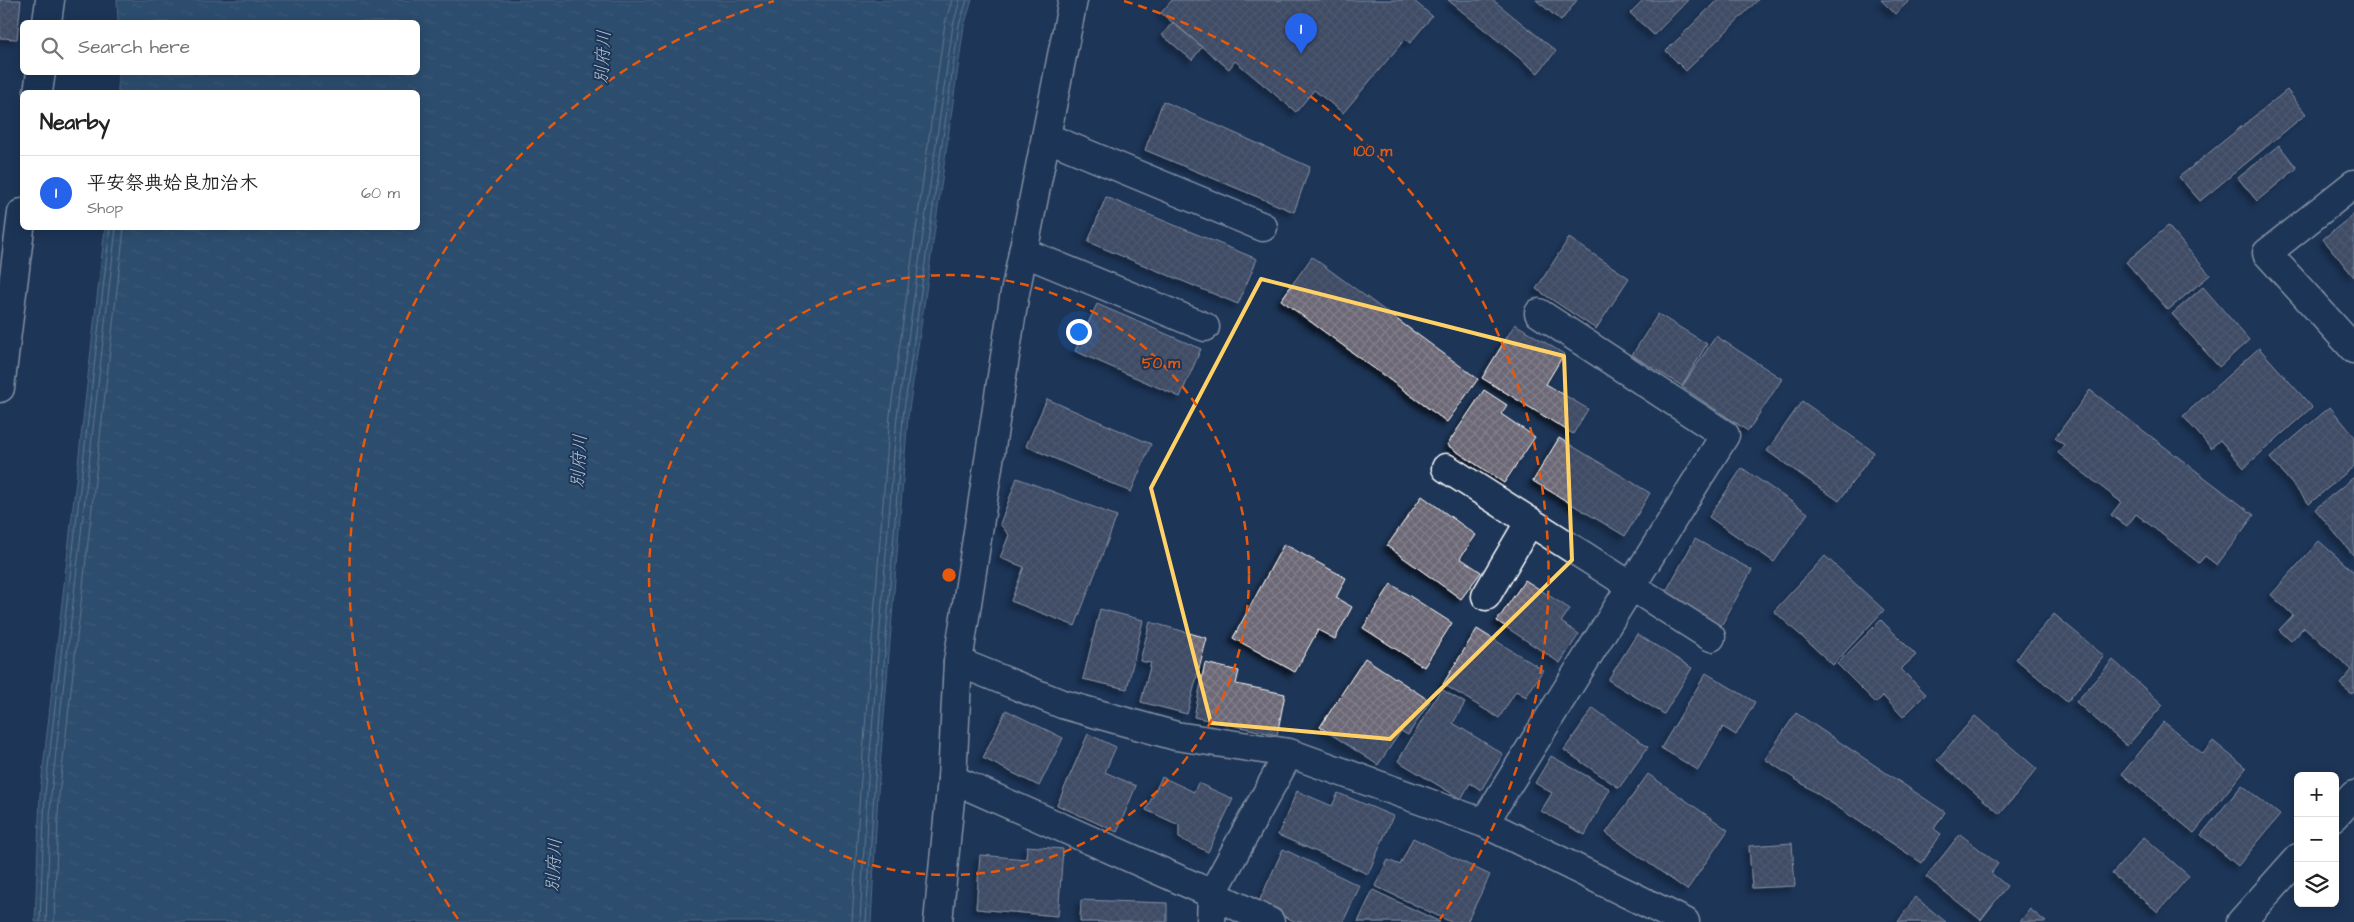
<!DOCTYPE html>
<html lang="en">
<head>
<meta charset="utf-8">
<style>
  body { margin:0; font-family:"Architects Daughter","Klee One",sans-serif; background:#f2f2f2; color:#222 }
  .controls { position:absolute; right:15px; bottom:15px; display:grid; overflow:hidden; border-radius:8px; box-shadow:0 2px 12px #0003 }
  .controls button { width:45px; height:45px; display:grid; place-items:center; padding:0; border:0; border-bottom:1px solid #e0e0e0; background:#fff; color:#222; font:25px sans-serif }
  .you { position:absolute; left:1078px; top:331px; width:18px; height:18px; margin:-12px; border:4px solid #fff; border-radius:50%; background:#1a73e8; box-shadow:0 0 0 8px #1a73e833 }
  .badge { display:grid; place-items:center; width:32px; height:32px; border-radius:50%; background:#2563eb; color:#fff; font-size:16px; font-weight:700 }
  .pin { position:absolute; translate:-50% -41px; filter:drop-shadow(0 1px 2px #0008) }
  .pin::after { content:''; position:absolute; top:26px; width:18px; height:15px; background:inherit; clip-path:polygon(0 0,100% 0,50% 100%) }
  .list { margin:0; padding:0; list-style:none }
  h2 { display:flex; justify-content:space-between; align-items:center; height:65px; margin:0; padding:0 20px; font-size:21px }
  h2 small { font-size:16px; font-weight:400; color:#767676 }
  .list li { display:grid; grid-template-columns:32px 1fr auto; gap:15px; align-items:center; box-sizing:border-box; height:75px; padding:0 20px; border-top:1px solid #e0e0e0 }
  .list b { display:block; font-size:19px; white-space:nowrap }
  .list p { margin:0; font-size:16px; white-space:nowrap; color:#767676 }
  .list em { font-size:16px; font-style:normal; color:#767676 }
  .icon { flex:none; width:28px; height:28px; fill:none; stroke:currentColor; stroke-width:2; stroke-linecap:round; stroke-linejoin:round }
  .map { position:relative; flex:none; width:2354px; height:922px; overflow:hidden }
  .search { position:absolute; background:#fff; box-shadow:0 2px 12px #0003; left:20px; top:20px; width:400px; height:55px; display:flex; align-items:center; gap:12px; box-sizing:border-box; padding:0 18px; border-radius:8px; color:#767676; font-size:19px }
  .panel { position:absolute; background:#fff; box-shadow:0 2px 12px #0003; left:20px; top:90px; width:400px; height:140px; border-radius:8px }
  .map>svg:first-child { display:block }
</style>
</head>
<body>
<div class="map">
<svg width="2354" height="922" viewBox="0 0 2354 922">
  <defs>
    <pattern id="water-ripples" width="26" height="14" patternUnits="userSpaceOnUse" patternTransform="scale(1.25)"><rect width="26" height="14" fill="#436c8a"/><path d="M2 4q2-2 4 0t4 0M15 11q2-2 4 0t4 0" fill="none" stroke="#5f829c"/></pattern>
    <pattern id="building-cross-hatch" width="8" height="8" patternUnits="userSpaceOnUse" patternTransform="scale(1.25)"><rect width="8" height="8" fill="#6c6876"/><path d="M0 0l8 8M0 8l8-8" fill="none" stroke="#827f8b"/></pattern>
    <filter id="shadow"><feDropShadow dx="-4.5" dy="4.5" stdDeviation="2.5" flood-color="#0009"/></filter>
  </defs>
  <rect width="100%" height="100%" fill="#1d3557"/>
  <filter id="ink" filterUnits="userSpaceOnUse"><feTurbulence type="fractalNoise" baseFrequency=".02" numOctaves="2"/><feDisplacementMap in="SourceGraphic" scale="10" xChannelSelector="R" yChannelSelector="G"/><feConvolveMatrix kernelMatrix="1 2 1 2 8 2 1 2 1" color-interpolation-filters="sRGB"/></filter>
  <g filter="url(#ink)">
    <path fill="url(#water-ripples)" stroke="#8ea7b9" d="M117 0H972L964 26 908 417 878 792 871 922H35L40 794 105 228H418V92H118V73L418 72V22H118Z"/>
    <g fill="none" stroke-linecap="round" stroke-linejoin="round">
      <path stroke="#b4c4d0" stroke-width="1" d="M40 922 45 794 110 228
        M46 922 51 795 116 228
        M54 922 59 795 124 228
        M852 922 860 791 890 415 945 23 952 0
        M860 922 867 792 897 416 953 25 960 0
        M866 922 874 792 903 417 959 25 967 0"/>
    </g>
    <path fill="url(#building-cross-hatch)" stroke="#fff" filter="url(#shadow)" d="M0 0H21L17 39 0 38Z
      M1172 0H1413L1432 16 1410 43 1405 39 1343 113 1314 90 1296 112 1235 61 1229 69 1161 13Z
      M1448 0H1493L1556 51 1538 73Z
      M1536 0H1577L1561 21Z
      M1643 0H1688L1654 35 1630 13Z
      M1717 0H1758L1686 71 1666 51Z
      M1881 0H1910L1895 14Z
      M1173 22 1202 47 1192 60 1162 35Z
      M2287 90 2306 114 2200 201 2179 177Z
      M1163 101 1310 167 1294 212 1145 150Z
      M2279 145 2297 168 2257 201 2238 178Z
      M1106 197 1257 259 1238 304 1088 242Z
      M2354 214V277L2323 239Z
      M2168 226 2210 275 2168 310 2126 262Z
      M1569 238 1629 278 1596 329 1536 289Z
      M1312 257 1478 379 1447 422 1281 300Z
      M2203 287 2249 340 2219 367 2172 314Z
      M1097 304 1201 349 1180 397 1075 351Z
      M1658 314 1707 344 1682 386 1632 355Z
      M1515 324 1564 354 1546 384 1588 409 1573 434 1482 378Z
      M1716 336 1782 379 1748 431 1682 387Z
      M2259 348 2312 407 2244 468 2220 440 2211 448 2183 416Z
      M1484 390 1507 405 1501 414 1535 437 1504 483 1447 445Z
      M2090 390 2254 515 2217 565 2205 556 2199 563 2136 514 2127 526 2111 515 2121 502 2058 453 2064 445 2055 438Z
      M1047 399 1151 444 1131 492 1026 446Z
      M1802 401 1874 452 1839 501 1767 451Z
      M2330 407 2354 436V466L2309 504 2270 458Z
      M1559 438 1650 493 1625 536 1533 481Z
      M1742 468 1808 513 1774 562 1709 517Z
      M2354 477V556L2315 509Z
      M1017 478 1117 516 1075 626 1011 601 1024 567 1000 558 1009 535 1000 524Z
      M1422 496 1476 535 1460 558 1481 572 1461 599 1387 546Z
      M1695 539 1752 570 1721 626 1664 595Z
      M2319 541 2354 572V692L2352 694 2340 684 2352 670 2304 627 2291 641 2279 630 2293 615 2271 595Z
      M1284 544 1346 578 1336 598 1352 607 1335 639 1318 630 1295 672 1233 638Z
      M1825 556 1884 610 1833 665 1774 611Z
      M1525 580 1570 609 1561 622 1579 634 1560 663 1497 621Z
      M1391 584 1452 623 1424 667 1363 628Z
      M1100 609 1143 620 1127 689 1083 679Z
      M2054 614 2104 656 2067 702 2016 659Z
      M1881 620 1916 655 1901 669 1926 694 1903 717 1883 696 1876 703 1837 664Z
      M1150 622 1207 638 1187 714 1141 702 1151 663 1140 661Z
      M1477 629 1543 670 1526 697 1516 691 1499 718 1443 684Z
      M1637 634 1692 668 1664 714 1608 680Z
      M1365 658 1430 701 1408 735 1401 731 1378 765 1320 727Z
      M2113 660 2163 705 2127 746 2076 702Z
      M1205 663 1239 671 1236 684 1285 694 1277 735 1194 717Z
      M1706 673 1755 702 1736 735 1723 727 1698 770 1661 748Z
      M1441 689 1465 703 1453 723 1503 754 1481 790 1470 783 1461 799 1398 761Z
      M1593 708 1648 747 1619 788 1564 750Z
      M1006 710 1063 738 1039 786 983 758Z
      M1796 713 1945 812 1934 829 1941 834 1922 863 1765 759Z
      M1975 716 2037 769 2000 814 1937 760Z
      M2164 722 2203 754 2213 741 2246 768 2194 833 2122 774Z
      M1088 734 1116 747 1105 772 1136 786 1117 832 1057 805Z
      M1551 756 1610 789 1585 835 1541 811 1552 793 1535 783Z
      M1648 774 1728 830 1687 890 1606 833Z
      M1162 777 1194 792 1198 783 1233 799 1208 852 1179 838V825L1146 810Z
      M2242 785 2280 815 2238 866 2201 835Z
      M1297 791 1332 806 1338 793 1393 816 1368 874 1278 835Z
      M1960 834 1998 864 1991 873 2007 886 1981 920 1926 877Z
      M2144 837 2189 876 2158 912 2112 874Z
      M1413 838 1490 875 1467 922H1451L1375 886 1388 860 1400 865Z
      M1792 843 1795 886 1752 888 1749 846Z
      M1027 846 1063 849 1058 916 976 909 980 855 1026 859Z
      M1283 849 1360 886 1343 922H1296L1258 904Z
      M1373 890 1440 922H1358Z
      M1915 897 1946 922H1898Z
      M1081 900 1167 903V922H1080Z
      M2030 909 2046 922H2020Z"/>
    <g fill="none" stroke-linecap="round" stroke-linejoin="round">
      <defs>
        <path id="street" d="M47 22 50 0
          M38 92 41 72
          M1046 137 1263 227
          M2354 184 2267 253 2354 349
          M1023 252 1205 327
          M0 388 22 213
          M1446 468 1711 637
          M1486 596 1530 521
          M958 662 1062 704 1176 736 1289 753 1484 823 1685 922
          M952 779 1212 894 1270 922
          M2335 816 2354 795
          M1484 823 1725 435 1539 313
          M1211 922 1212 894 1289 753
          M2241 922 2298 858"/>
        <path id="secondary" d="M938 922 952 779 958 662 1014 298 1073 0"/>
      </defs>
      <use href="#street" stroke="#fff" stroke-width="31"/>
      <use href="#secondary" stroke="#fff" stroke-width="31"/>
      <use href="#street" stroke="#1d3557" stroke-width="28"/>
      <use href="#secondary" stroke="#1d3557" stroke-width="28"/>
    </g>
  </g>
  <path d="M0 0H2354V922H0ZM1261 279 1564 356 1572 560 1390 739 1211 723 1151 488Z" fill="#1d3557" fill-opacity=".55" fill-rule="evenodd"/>
  <path fill="none" stroke="#ffd166" stroke-width="4" stroke-linejoin="round" d="M1261 279 1564 356 1572 560 1390 739 1211 723 1151 488Z"/>
  <g fill="none" stroke="#e8590c" stroke-width="2.5" stroke-dasharray="9 6">
    <circle cx="949" cy="575" r="300"/>
    <path d="M458 919A600 600 0 0 1 774 1M1124 1A600 600 0 0 1 1440 919"/>
  </g>
  <g text-anchor="middle" dominant-baseline="central" stroke-width="4" stroke-linejoin="round" paint-order="stroke">
    <g font-size="18" font-style="italic" fill="#b4c4d0" stroke="#1d3557">
      <text transform="translate(603 57) rotate(-87)">別府川</text>
      <text transform="translate(579 461) rotate(-87)">別府川</text>
      <text transform="translate(554 865) rotate(-87)">別府川</text>
    </g>
  </g>
  <circle cx="949" cy="575" r="8" fill="#e8590c" stroke="#1d3557" stroke-width="2.5"/>
  <g font-size="15" text-anchor="middle" font-weight="bold" fill="#e8590c" stroke="#1d3557" stroke-width="4" stroke-linejoin="round" paint-order="stroke">
    <text x="1373" y="156">100 m</text>
    <text x="1161" y="368">50 m</text>
  </g>
</svg>
<div class="controls">
<button>+</button>
<button>−</button>
<button><svg class="icon" aria-label="layers" viewBox="0 0 24 24"><path d="M12 4l9 5-9 5-9-5zM3 14l9 5 9-5"/></svg></button>
</div>
<div class="you"></div>
<div class="pin badge" style="left:1301px;top:54px">1</div>
<div class="search"><svg class="icon" aria-label="search" viewBox="0 0 24 24"><circle cx="10" cy="10" r="6"/><path d="M15 15l6 6"/></svg>Search here</div>
<section class="panel">
<h2>Nearby<small></small></h2>
<ul class="list">
<li><span class="badge">1</span><div><b>平安祭典姶良加治木</b><p>Shop</p></div><em>60 m</em></li>
</ul>
</section>
</div>
</body>
</html>
